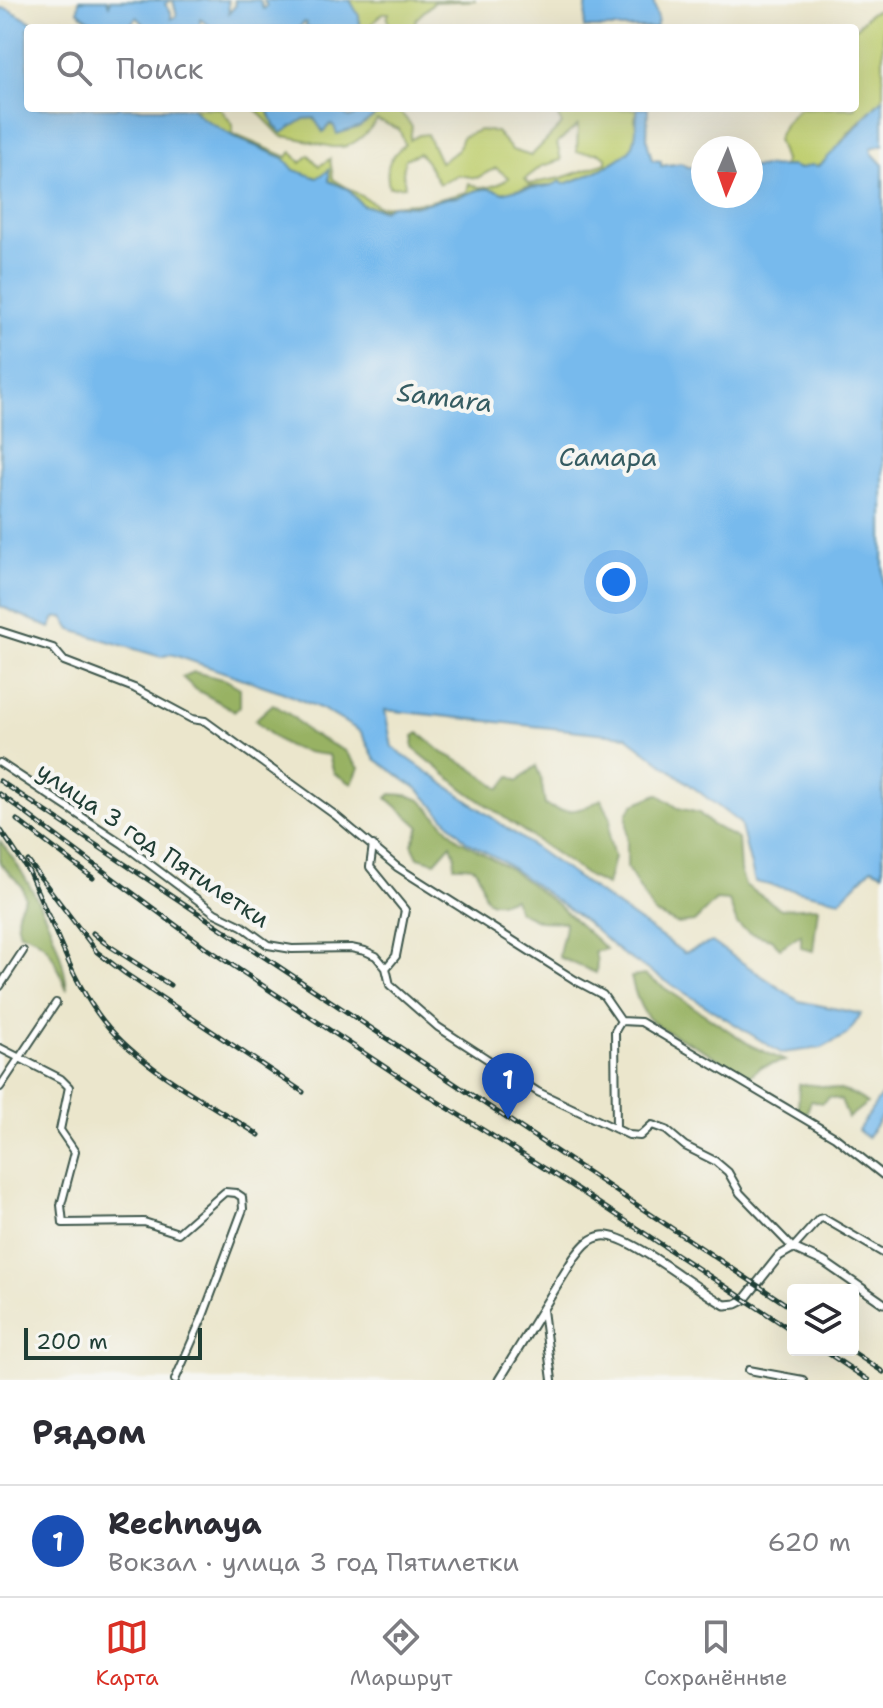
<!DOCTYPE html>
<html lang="ru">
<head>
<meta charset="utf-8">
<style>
  body { margin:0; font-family:"Shantell Sans",sans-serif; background:#f2f2f3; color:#2b2b33 }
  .controls { position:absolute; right:24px; bottom:24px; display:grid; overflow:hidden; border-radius:8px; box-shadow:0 8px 32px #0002 }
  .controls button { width:72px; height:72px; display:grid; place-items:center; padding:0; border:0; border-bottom:2px solid #e1e1e2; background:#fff; color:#2b2b33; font:40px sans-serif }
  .compass { position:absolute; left:691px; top:136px; width:72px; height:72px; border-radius:50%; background:#fff; box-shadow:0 8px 32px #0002; rotate:182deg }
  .scale { position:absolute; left:24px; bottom:20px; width:178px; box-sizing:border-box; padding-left:8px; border:4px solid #1f3d34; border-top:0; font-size:22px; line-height:28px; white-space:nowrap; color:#1f3d34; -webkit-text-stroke:6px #f6f6f2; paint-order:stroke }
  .you { position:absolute; left:616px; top:582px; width:28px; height:28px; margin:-20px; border:6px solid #fff; border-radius:50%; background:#1a73e8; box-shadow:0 0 0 12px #1a73e833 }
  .badge { display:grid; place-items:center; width:52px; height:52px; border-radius:50%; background:#d93025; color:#fff; font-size:26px; font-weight:700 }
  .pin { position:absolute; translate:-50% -66px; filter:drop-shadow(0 2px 4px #0008) }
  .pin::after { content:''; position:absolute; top:42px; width:28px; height:24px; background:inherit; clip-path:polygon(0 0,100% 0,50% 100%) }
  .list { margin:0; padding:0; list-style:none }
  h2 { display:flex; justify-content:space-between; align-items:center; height:104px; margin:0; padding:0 32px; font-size:34px }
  h2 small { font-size:26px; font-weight:400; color:#7c7c81 }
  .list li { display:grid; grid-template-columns:52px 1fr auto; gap:24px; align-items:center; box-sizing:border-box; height:112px; padding:0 32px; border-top:2px solid #e1e1e2 }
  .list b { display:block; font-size:30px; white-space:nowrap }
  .list p { margin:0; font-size:26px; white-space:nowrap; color:#7c7c81 }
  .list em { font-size:26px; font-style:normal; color:#7c7c81 }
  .icon { flex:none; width:44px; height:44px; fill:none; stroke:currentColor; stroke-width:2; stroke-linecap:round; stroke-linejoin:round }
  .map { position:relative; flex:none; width:883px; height:1380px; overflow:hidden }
  .search { position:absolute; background:#fff; box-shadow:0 8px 32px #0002; left:24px; right:24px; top:24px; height:88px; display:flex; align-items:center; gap:20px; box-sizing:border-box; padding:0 28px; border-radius:8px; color:#7c7c81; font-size:30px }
  .sheet { height:216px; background:#fff }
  nav { display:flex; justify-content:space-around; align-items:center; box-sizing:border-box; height:112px; border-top:2px solid #e1e1e2; background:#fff; font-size:22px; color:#7c7c81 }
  nav a { display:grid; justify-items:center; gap:4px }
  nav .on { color:#d93025 }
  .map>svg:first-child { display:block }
</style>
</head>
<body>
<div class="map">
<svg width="883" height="1380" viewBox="0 0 883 1380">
  <rect width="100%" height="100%" fill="#f6f6f2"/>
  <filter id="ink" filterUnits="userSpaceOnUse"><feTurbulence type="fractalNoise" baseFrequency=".0125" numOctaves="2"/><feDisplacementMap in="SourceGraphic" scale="16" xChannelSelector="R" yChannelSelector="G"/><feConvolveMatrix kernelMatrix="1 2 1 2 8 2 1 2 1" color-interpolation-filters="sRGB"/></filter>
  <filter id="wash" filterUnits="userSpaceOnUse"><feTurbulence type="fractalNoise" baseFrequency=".006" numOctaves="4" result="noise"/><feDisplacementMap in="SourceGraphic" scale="32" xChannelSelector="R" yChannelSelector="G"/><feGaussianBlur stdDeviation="1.8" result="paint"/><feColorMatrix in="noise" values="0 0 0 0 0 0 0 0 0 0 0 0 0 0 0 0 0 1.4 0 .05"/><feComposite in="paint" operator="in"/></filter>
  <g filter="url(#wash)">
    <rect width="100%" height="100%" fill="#ebe6cc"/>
    <path fill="#c0cf71" stroke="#708652" stroke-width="2" fill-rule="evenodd" d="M350 0H476L434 2 416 19 414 28H391L387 19 389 13H383L368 28H360V22Z
      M883 8V98L847 134 828 160 815 167 799 169 789 166 783 168 784 160 777 139 785 123 799 108H855V29L870 13Z
      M192 108H220L233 125V134L287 157 292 152 301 163 309 155 319 166 330 159 333 179 378 206 427 202 467 192 469 183C483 192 497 186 509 178L496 168 477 178 458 175 439 184 426 161 419 153 405 159 403 173 405 186 389 187C385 167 388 158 405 144L399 129 377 120C342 167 326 139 281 136L254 108H268L270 116 289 128 304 119 314 118 323 132 330 124 359 127 385 108H397L412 126 410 140 419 135 427 134 440 162 457 151 462 137 479 130 496 132 512 150 531 156 562 124 557 115 558 108 638 109 635 118 637 133 631 150 612 165 569 183 550 187 531 186 503 193C474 181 471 199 447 198 428 204 379 212 362 205 359 204 356 198 354 196 347 189 336 184 327 180L328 172 317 178 293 170 287 161 246 140 236 138 201 117ZM578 125 577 152 599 153 606 157V163L561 178 528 184 525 179 542 166 561 160 557 143Z"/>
    <path fill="#98b263" stroke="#5c784c" stroke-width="2" d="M194 672 226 680 240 688V706L235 711 195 689 182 677Z
      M273 704 293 717 309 733 345 751 359 768 352 784 334 773 329 755C293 752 281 746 255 720Z
      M419 733 443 753 470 767 500 789 510 776 518 781 536 766 541 778 545 805C564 815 583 811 601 799L611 818 609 838 614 857 607 885 589 877 465 790 413 748 414 736Z
      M391 794 407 795 421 800 458 839 510 869 559 906 606 949 594 952 597 960 596 973 559 957C560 944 565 934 565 922L539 921 518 911 514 898C472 914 489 881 474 868 470 865 459 866 454 866L455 856 451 844 435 862 418 857 412 844 420 827 387 798Z
      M658 794 678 808 699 813 712 825 738 839 740 871 745 885 781 909 818 907 813 951 801 948V934L780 948 771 939 750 933 737 924 729 901 716 900 694 922 677 924 654 913 627 867V814L634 804Z
      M0 841C30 879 63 942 67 990 56 964 50 937 20 933 15 918 17 911 25 898L22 886 0 863Z
      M645 975 752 1046 785 1061 760 1067 748 1078C731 1069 717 1057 700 1048 658 1025 643 1029 631 977Z
      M799 1084C821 1085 850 1089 867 1103L848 1118 841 1100 829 1097 822 1103 811 1101 806 1114 798 1110Z"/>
    <path fill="#77baed" stroke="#4b7c90" stroke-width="2" d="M79 0H107L109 6 110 0H172L165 4 171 12V19L177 16 173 0H228L229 13 236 5 234 0H260L263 9 267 7 264 0H350L359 16 360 28H305L307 23 304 22 299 28H213L200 19V28H138L144 24 137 17 129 26 135 28C113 28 94 28 78 11Z
      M587 0H653L658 19 656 28H584Z
      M0 8 8 9 37 25V28H28V108H192L201 117 236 138 284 158 294 170 317 178 329 170V181L348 189 362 205 383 210 392 205 415 206 447 198C470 199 477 181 503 193 518 186 550 190 560 181L563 184C580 180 627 159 633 145 638 132 635 121 638 108H648L647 141 652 160 661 161V166L681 163 687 167H703V196H751V167L792 166 799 169 811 165 819 166C841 145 861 120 883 98V145L871 148 872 153 883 165V873L872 868 840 900 755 882 740 823 626 736 385 710 392 747 684 953 712 942 799 1001 861 1014 848 1034 822 1048 781 1053 621 953 586 922 502 861 466 841 419 790 375 759 361 732 322 709 282 692 171 654 161 657 71 630 63 617 55 618 50 628 0 606Z
      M268 108H337L349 118 369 108H385L359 127 337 134 334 126 330 124 323 132 314 118 304 119 282 133 274 125Z
      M883 1093V1114L867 1138 858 1130Z"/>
  </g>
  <g filter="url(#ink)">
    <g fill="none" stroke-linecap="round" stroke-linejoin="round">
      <defs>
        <path id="minor" d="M0 631 53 648 64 661 134 688 192 719 205 721 335 815 397 867 575 980 603 995 621 1021 641 1022 835 1137 883 1175
          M0 763 123 844 215 913 242 926 268 945 292 949 351 948 365 951 376 956 386 968 390 985 438 1027 538 1092 629 1135 640 1136 652 1125 666 1130 685 1146 715 1161 728 1172 740 1193 793 1248 819 1219 823 1218 883 1253
          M373 845 370 867 405 910 396 956 386 968
          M0 986 23 951
          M0 1048 61 1079 69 1087 60 1130 75 1152 61 1205 63 1223 144 1222 178 1233 225 1192 236 1193 242 1197 243 1209 203 1316 175 1380
          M0 1087 56 1003
          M616 1129 615 1031 621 1021
          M543 1310 552 1380
          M749 1370 803 1380"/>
        <path id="tertiary" d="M499 1380 574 1258C582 1248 588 1238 602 1236 628 1232 698 1291 725 1305L736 1304 744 1300 779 1256 793 1248 824 1262 883 1303"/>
      </defs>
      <use href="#minor" stroke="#3e564b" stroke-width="10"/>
      <use href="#tertiary" stroke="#3e564b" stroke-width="11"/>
      <use href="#minor" stroke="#fff" stroke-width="6"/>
      <use href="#tertiary" stroke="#fff" stroke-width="7"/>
      <defs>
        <path id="rail" d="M0 781 793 1309
          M0 794 205 947 427 1095 568 1183 793 1331
          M17 820 93 878
          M0 829 29 872 51 923
          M28 861 97 952 126 974 303 1092
          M48 915C63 949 76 984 98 1014 135 1066 206 1101 259 1135
          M93 933 105 943 170 985
          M823 1350 868 1380
          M850 1350 883 1372"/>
      </defs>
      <use href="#rail" stroke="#1f3d34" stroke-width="5"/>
      <use href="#rail" stroke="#f6f6f2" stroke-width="2" stroke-dasharray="6" stroke-linecap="butt"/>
    </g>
  </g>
  <g text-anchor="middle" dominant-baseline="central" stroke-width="8" stroke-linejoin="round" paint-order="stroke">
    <g font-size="24" fill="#1f3d34" stroke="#f6f6f2">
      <text transform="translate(153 845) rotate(34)">улица 3 год Пятилетки</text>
    </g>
    <g font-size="26" font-style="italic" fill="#355c62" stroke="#f6f6f2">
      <text transform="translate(445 397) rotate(7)">Samara</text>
      <text x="608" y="456">Самара</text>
    </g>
  </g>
</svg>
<div class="controls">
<button><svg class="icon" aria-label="layers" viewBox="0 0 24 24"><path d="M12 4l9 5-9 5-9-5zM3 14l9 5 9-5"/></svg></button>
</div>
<svg class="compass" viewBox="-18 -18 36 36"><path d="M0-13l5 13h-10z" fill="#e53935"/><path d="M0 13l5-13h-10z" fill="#7c7c81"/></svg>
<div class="scale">200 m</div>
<div class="you"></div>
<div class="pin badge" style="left:508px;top:1119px;background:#1a4fb4">1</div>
<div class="search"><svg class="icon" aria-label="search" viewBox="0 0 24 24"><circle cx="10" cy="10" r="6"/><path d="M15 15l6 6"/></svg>Поиск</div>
</div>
<section class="sheet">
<h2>Рядом<small></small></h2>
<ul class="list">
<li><span class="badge" style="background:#1a4fb4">1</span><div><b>Rechnaya</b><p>Вокзал · улица 3 год Пятилетки</p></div><em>620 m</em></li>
</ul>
</section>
<nav>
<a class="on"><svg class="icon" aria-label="map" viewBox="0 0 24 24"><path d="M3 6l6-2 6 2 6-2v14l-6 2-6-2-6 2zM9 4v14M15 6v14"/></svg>Карта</a>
<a><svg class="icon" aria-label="directions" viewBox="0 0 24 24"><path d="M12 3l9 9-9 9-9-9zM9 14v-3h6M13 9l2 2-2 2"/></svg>Маршрут</a>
<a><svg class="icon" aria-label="saved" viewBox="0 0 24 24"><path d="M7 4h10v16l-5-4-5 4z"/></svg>Сохранённые</a>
</nav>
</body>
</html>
